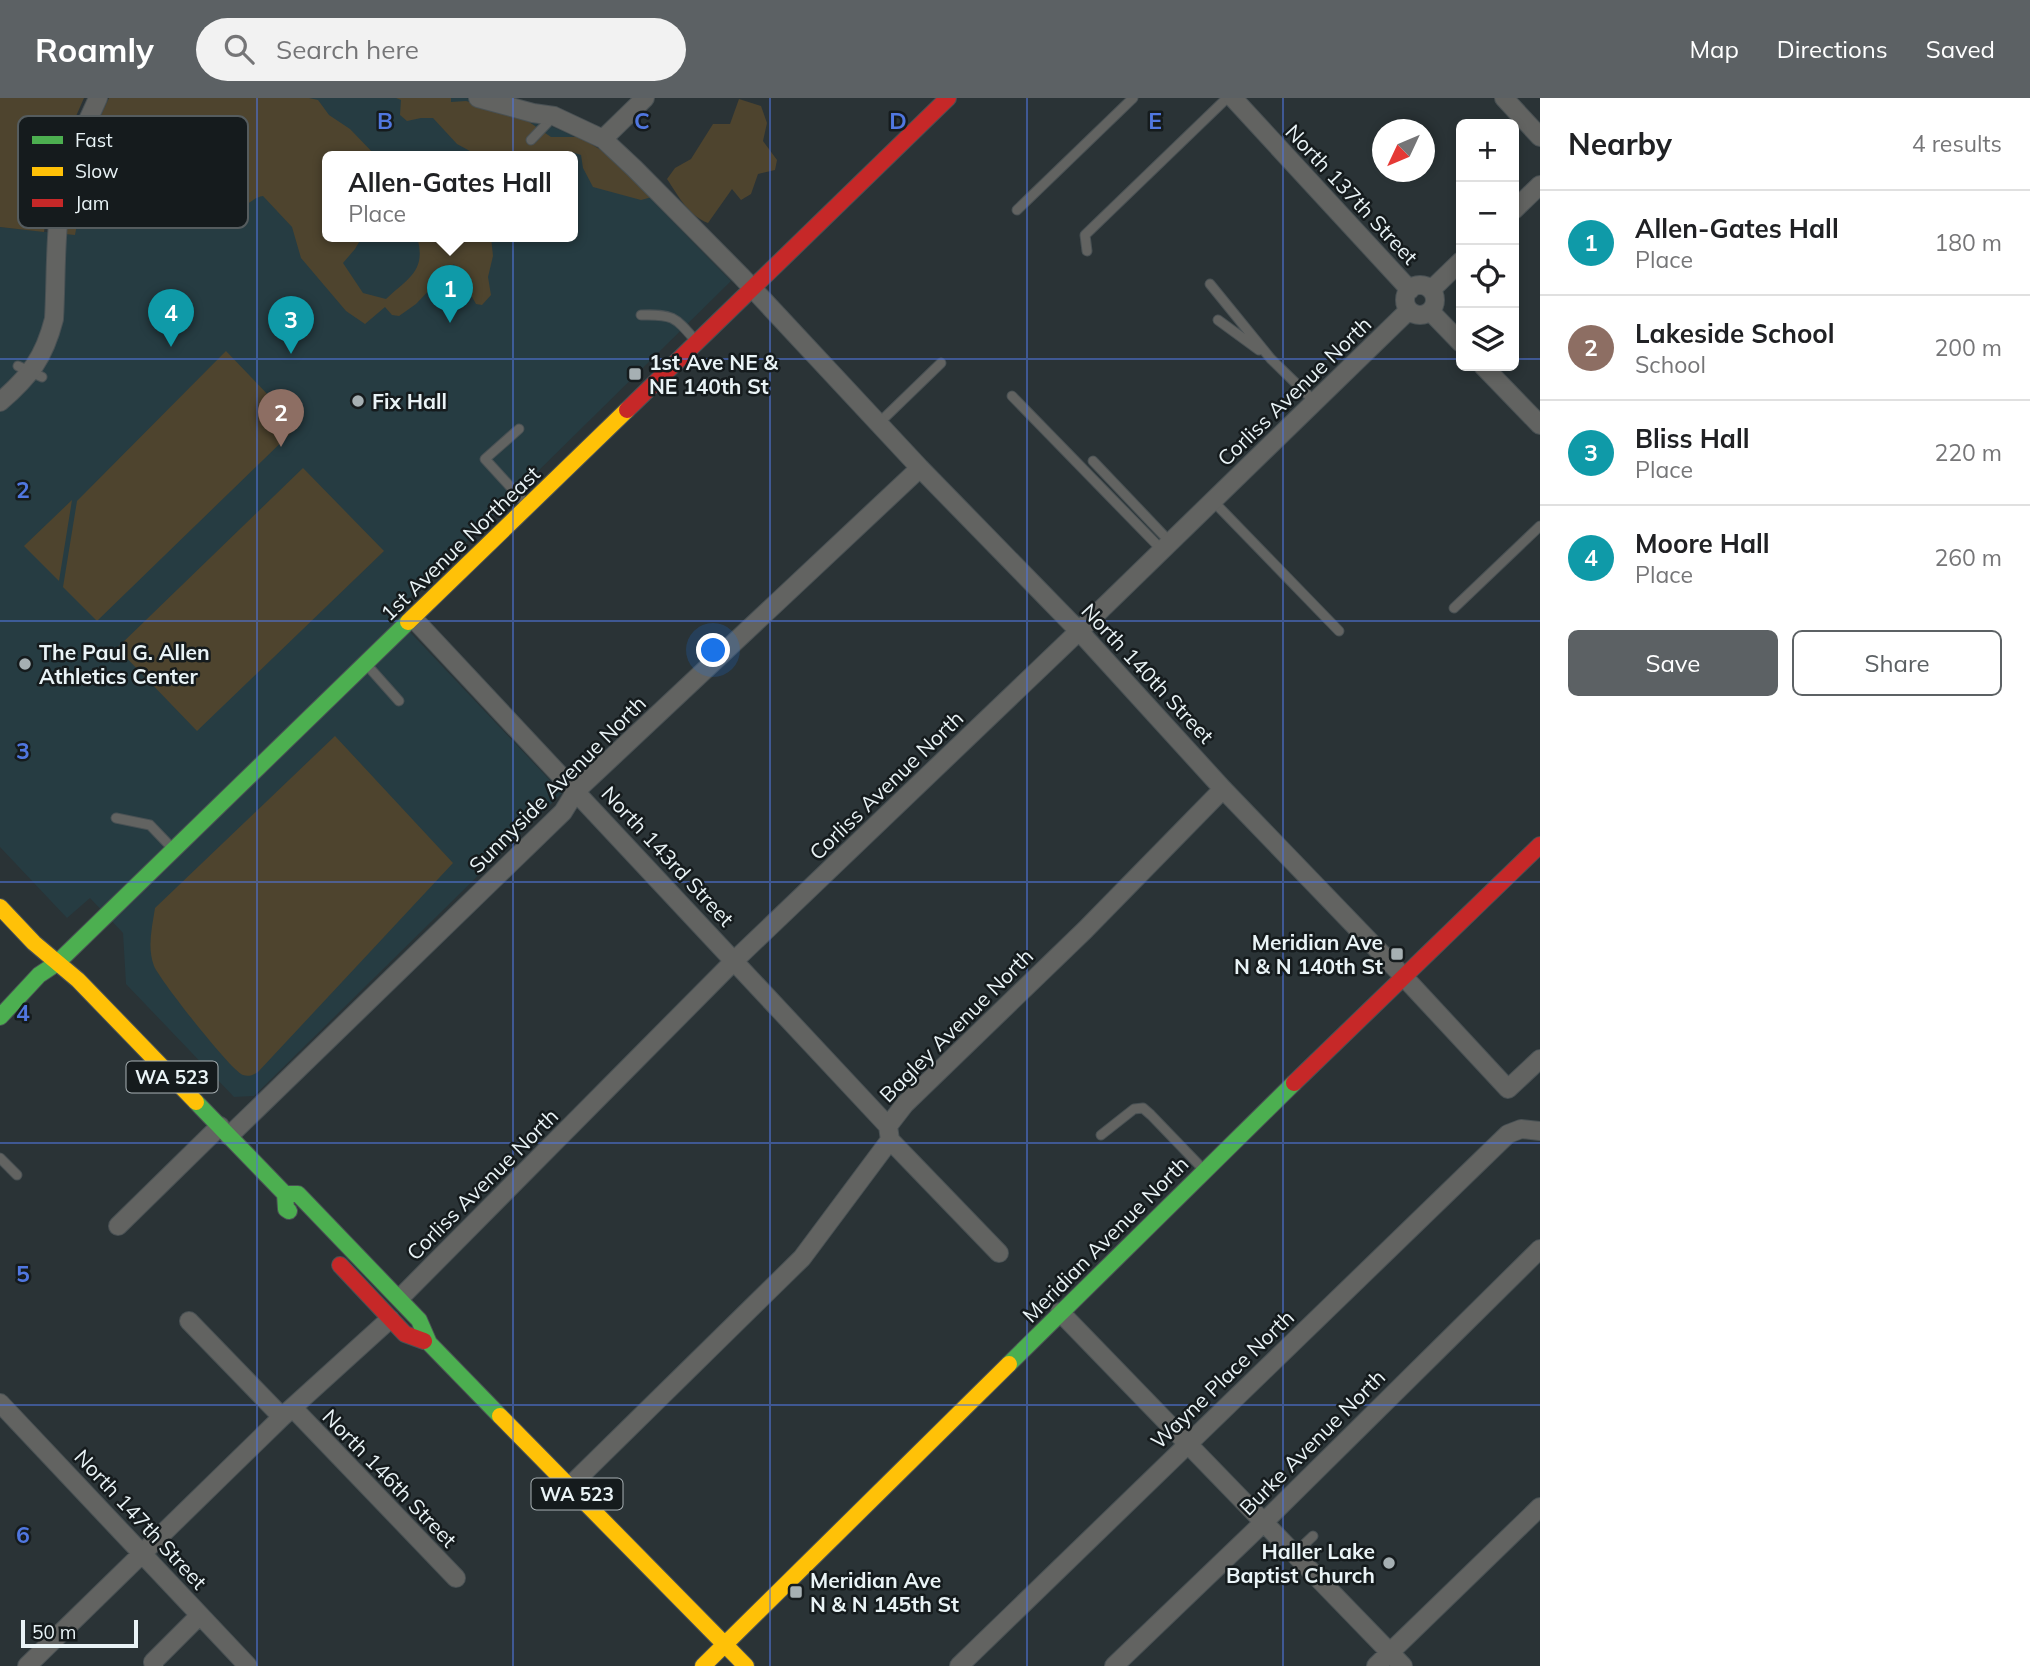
<!DOCTYPE html>
<html lang="en">
<head>
<meta charset="utf-8">
<style>
  body { margin:0; font-family:Mulish,sans-serif; background:#f2f2f2; color:#202124 }
  .controls { position:absolute; right:21px; top:21px; display:grid; overflow:hidden; border-radius:10px; box-shadow:0 4px 10px #0003 }
  .controls button { width:63px; height:63px; display:grid; place-items:center; padding:0; border:0; border-bottom:2px solid #e0e0e0; background:#fff; color:#202124; font:35px sans-serif }
  .compass { position:absolute; left:1372px; top:21px; width:63px; height:63px; border-radius:50%; background:#fff; box-shadow:0 4px 10px #0003; rotate:226deg }
  .scale { position:absolute; left:21px; bottom:18px; width:117px; box-sizing:border-box; padding-left:7px; border:4px solid #e9f3f6; border-top:0; font-size:19px; line-height:24px; white-space:nowrap; color:#e9f3f6; -webkit-text-stroke:5px #151b1d; paint-order:stroke }
  .you { position:absolute; left:714px; top:553px; width:24px; height:24px; margin:-18px; border:5px solid #fff; border-radius:50%; background:#1a73e8; box-shadow:0 0 0 10px #1a73e833 }
  .badge { display:grid; place-items:center; width:46px; height:46px; border-radius:50%; background:#5c6164; color:#fff; font-size:23px; font-weight:700 }
  .pin { position:absolute; translate:-50% -58px; filter:drop-shadow(0 2px 4px #0008) }
  .pin::after { content:''; position:absolute; top:37px; width:24px; height:21px; background:inherit; clip-path:polygon(0 0,100% 0,50% 100%) }
  .popup { position:absolute; left:322px; top:53px; width:256px; height:91px; box-sizing:border-box; display:grid; place-content:center; border-radius:10px; background:#fff; filter:drop-shadow(0 2px 5px #0005); font-size:23px; white-space:nowrap; color:#757577 }
  .popup b { font-size:26px; color:#202124 }
  .popup::after { content:''; position:absolute; left:50%; top:100%; margin-left:-14px; border:14px solid transparent; border-top-color:#fff }
  .list { margin:0; padding:0; list-style:none }
  h2 { display:flex; justify-content:space-between; align-items:center; height:91px; margin:0; padding:0 28px; font-size:30px }
  h2 small { font-size:23px; font-weight:400; color:#757577 }
  .list li { display:grid; grid-template-columns:46px 1fr auto; gap:21px; align-items:center; box-sizing:border-box; height:105px; padding:0 28px; border-top:2px solid #e0e0e0 }
  .list b { display:block; font-size:26px; white-space:nowrap }
  .list p { margin:0; font-size:23px; white-space:nowrap; color:#757577 }
  .list em { font-size:23px; font-style:normal; color:#757577 }
  .actions { display:flex; gap:14px; padding:21px 28px }
  .actions a { flex:1; padding:16px 0; border:2px solid #5c6164; border-radius:10px; text-align:center; font-size:24px; color:#5c6164 }
  .actions .main { background:#5c6164; color:#fff }
  .icon { flex:none; width:38px; height:38px; fill:none; stroke:currentColor; stroke-width:2; stroke-linecap:round; stroke-linejoin:round }
  .map { position:relative; flex:none; width:1540px; height:1568px; overflow:hidden }
  header { display:flex; align-items:center; gap:42px; box-sizing:border-box; height:98px; padding:0 35px; background:#5c6164; color:#fff }
  header strong { font-size:33px }
  nav { display:flex; gap:38px; margin-inline-start:auto; font-size:24px }
  .search { width:490px; height:63px; background:#f2f2f2; display:flex; align-items:center; gap:18px; box-sizing:border-box; padding:0 24px; border-radius:38px; color:#757577; font-size:26px }
  main { display:flex }
  aside { flex:1; background:#fff }
  .map>svg:first-child { display:block }
</style>
</head>
<body>
<header>
<strong>Roamly</strong>
<div class="search"><svg class="icon" aria-label="search" viewBox="0 0 24 24"><circle cx="10" cy="10" r="6"/><path d="M15 15l6 6"/></svg>Search here</div>
<nav><a>Map</a><a>Directions</a><a>Saved</a></nav>
</header>
<main>
<div class="map">
<svg width="1540" height="1568" viewBox="0 0 1540 1568">
  <rect width="100%" height="100%" fill="#2a3336"/>
  <path fill="#263c42" fill-rule="evenodd" d="M109 0H467L473 4 543 25 565 34 587 46 637 87 731 183 393 516 562 695 254 998 234 999 126 886 123 835 90 800 67 820 0 749V129L65 136 78 74 91 38ZM328 59H572V139H328Z"/>
  <path fill="#4e442e" d="M0 0H84L66 41 49 100 44 134 0 129Z
    M109 0H309L318 2 329 17 350 31 377 59H328V139H362L355 151 343 165 363 195 386 201C408 180 427 173 417 139H441L442 143 460 139H491L493 158 488 179 491 197 482 207 476 206 454 166 416 206 399 218 392 217 385 209 365 226 346 213 301 160 292 129 263 98C250 100 249 111 233 108 210 92 196 67 170 56 160 52 149 50 138 54 120 60 92 88 84 106 79 116 77 127 75 137L65 136C72 87 88 44 109 0Z
    M396 0H451V4L466 3 519 17 551 39H580L612 59 652 99 641 102 593 89 583 70 581 57 572 54 570 59H481L457 46 433 20H421L407 23 400 17 401 2Z
    M739 1 761 8 767 25 763 43 777 62 775 72 758 76 751 96 741 102 732 91 708 125C688 117 679 99 667 81L675 70 691 61 713 26H730Z
    M226 253 298 328 97 523 63 489 77 403Z
    M303 370 384 453 197 633 117 550Z
    M72 402 59 483 24 448Z
    M335 638 453 765 258 974C253 977 248 979 243 977 231 973 160 882 154 868 147 849 152 830 155 810Z"/>
  <g fill="none" stroke-linecap="round" stroke-linejoin="round">
    <defs>
      <path id="lane" d="M531 42 553 19
        M1017 112 1133 0
        M1087 153 1085 137 1227 0
        M1210 186 1271 261 1315 304
        M641 217C673 216 675 219 695 242
        M1218 222 1259 252
        M18 268 42 279
        M1012 298 1162 452
        M879 325 941 265
        M519 331 485 361 526 406
        M1093 363 1171 445
        M1213 403 1339 533
        M1454 510 1540 428
        M367 567 399 603
        M116 720 150 727 173 751
        M1101 1037 1134 1011 1143 1010 1151 1017 1203 1071
        M0 1060 17 1077
        M1294 1456 1313 1438"/>
      <path id="street" d="M478 0 533 15 554 18 603 41 634 70 741 178 920 370 1079 533 1223 691 1404 879 1508 991 1540 961
        M1233 0 1410 192
        M1504 0 1540 39
        M603 41 645 0
        M1514 112 1540 87
        M1405 202a15 15 0 1 1 30 0a15 15 0 1 1-30 0Z
        M1431 192 1461 163
        M1430 213 1461 245
        M1483 268 1540 327
        M0 304C30 278 44 260 54 221 57 172 53 118 69 70 76 46 88 23 98 0
        M413 520 888 1028
        M229 1038 563 714 576 693 920 370
        M890 1042 999 1155
        M118 1128 220 1028
        M400 1200 735 862 1079 533 1409 212
        M1060 1214 1403 1568
        M189 1223 282 1319
        M0 1305 248 1568
        M293 1310 456 1480
        M569 1389 802 1160 890 1042 888 1028 905 1006 1085 832 1223 691
        M27 1568 282 1319 390 1221
        M154 1568 153 1564 200 1517
        M959 1568 1508 1036 1521 1031 1540 1033
        M1114 1568 1264 1424 1540 1151
        M1376 1568 1540 1409"/>
      <path id="fast" d="M0 919 39 877 57 865 408 524
        M196 1004 285 1096 286 1111 289 1113
        M285 1096H298L419 1222 429 1245 500 1318
        M1009 1266 1294 985"/>
      <path id="slow" d="M408 524 627 312
        M0 809 34 845 78 882 196 1004
        M500 1318 746 1568
        M703 1568 1009 1266"/>
      <path id="jam" d="M627 312 948 0
        M1294 985 1540 747
        M340 1167 405 1236 424 1243"/>
    </defs>
    <use href="#lane" stroke="#495154" stroke-width="11"/>
    <use href="#street" stroke="#495154" stroke-width="20"/>
    <use href="#fast" stroke="#495154" stroke-width="18"/>
    <use href="#slow" stroke="#495154" stroke-width="18"/>
    <use href="#jam" stroke="#495154" stroke-width="18"/>
    <use href="#lane" stroke="#626361" stroke-width="9"/>
    <use href="#street" stroke="#626361" stroke-width="18"/>
    <use href="#fast" stroke="#4caf50" stroke-width="16"/>
    <use href="#slow" stroke="#ffc107" stroke-width="16"/>
    <use href="#jam" stroke="#c62828" stroke-width="16"/>
  </g>
  <path fill="none" stroke="#5077e0" stroke-width="2" stroke-opacity="0.55" d="M257 0V1568M513 0V1568M770 0V1568M1027 0V1568M1283 0V1568M0 261H1461M1514 261H1540M0 523H1540M0 784H1540M0 1045H1540M0 1307H1540"/>
  <g fill="#a6b0b3" stroke="#151b1d" stroke-width="2.5">
    <rect x="628" y="269" width="14" height="14" rx="3.5"/>
    <circle cx="358" cy="303" r="7"/>
    <circle cx="25" cy="566" r="7"/>
    <rect x="1390" y="849" width="14" height="14" rx="3.5"/>
    <circle cx="1389" cy="1465" r="7"/>
    <rect x="789" y="1487" width="14" height="14" rx="3.5"/>
  </g>
  <g text-anchor="middle" dominant-baseline="central" stroke-width="5" stroke-linejoin="round" paint-order="stroke">
    <g fill="#151b1d" stroke="#a9b2b5" stroke-width="2">
      <rect x="126.5" y="963.5" width="91" height="31" rx="5"/>
      <rect x="531.5" y="1380.5" width="91" height="31" rx="5"/>
    </g>
    <g font-size="19" font-weight="bold" fill="#e9f3f6">
      <text x="172" y="979">WA 523</text>
      <text x="577" y="1396">WA 523</text>
    </g>
    <g font-size="21" fill="#e9f3f6" stroke="#151b1d">
      <text transform="translate(1352 96) rotate(47)">North 137th Street</text>
      <text transform="translate(1294 293) rotate(-44)">Corliss Avenue North</text>
      <text transform="translate(460 445) rotate(-44)">1st Avenue Northeast</text>
      <text transform="translate(1148 575) rotate(47)">North 140th Street</text>
      <text transform="translate(557 686) rotate(-45)">Sunnyside Avenue North</text>
      <text transform="translate(886 687) rotate(-44)">Corliss Avenue North</text>
      <text transform="translate(668 758) rotate(47)">North 143rd Street</text>
      <text transform="translate(956 927) rotate(-45)">Bagley Avenue North</text>
      <text transform="translate(482 1086) rotate(-45)">Corliss Avenue North</text>
      <text transform="translate(1105 1141) rotate(-45)">Meridian Avenue North</text>
      <text transform="translate(1222 1281) rotate(-44)">Wayne Place North</text>
      <text transform="translate(1312 1344) rotate(-45)">Burke Avenue North</text>
      <text transform="translate(390 1380) rotate(46)">North 146th Street</text>
      <text transform="translate(141 1421) rotate(47)">North 147th Street</text>
    </g>
    <g font-size="21" font-weight="bold" fill="#e9f3f6" stroke="#151b1d" text-anchor="start">
      <text x="649" y="264">1st Ave NE &amp;<tspan x="649" dy="24">NE 140th St</tspan></text>
      <text x="372" y="303">Fix Hall</text>
      <text x="39" y="554">The Paul G. Allen<tspan x="39" dy="24">Athletics Center</tspan></text>
      <text x="1383" y="844" text-anchor="end">Meridian Ave<tspan x="1383" dy="24">N &amp; N 140th St</tspan></text>
      <text x="1375" y="1453" text-anchor="end">Haller Lake<tspan x="1375" dy="24">Baptist Church</tspan></text>
      <text x="810" y="1482">Meridian Ave<tspan x="810" dy="24">N &amp; N 145th St</tspan></text>
    </g>
  </g>
  <rect x="18" y="18" width="230" height="112" rx="10" fill="#151b1d" stroke="#555c5e" stroke-width="2"/>
  <rect x="32" y="38" width="31" height="8" fill="#4caf50"/>
  <rect x="32" y="69" width="31" height="9" fill="#ffc107"/>
  <rect x="32" y="101" width="31" height="8" fill="#c62828"/>
  <g font-size="19" fill="#e9f3f6">
    <text x="75" y="49">Fast</text>
    <text x="75" y="80">Slow</text>
    <text x="75" y="112">Jam</text>
  </g>
  <g font-size="23" text-anchor="middle" font-weight="bold" fill="#5077e0" stroke="#151b1d" stroke-width="5" stroke-linejoin="round" paint-order="stroke">
    <text x="385" y="31">B</text>
    <text x="642" y="31">C</text>
    <text x="898" y="31">D</text>
    <text x="1155" y="31">E</text>
    <text x="23" y="400">2</text>
    <text x="23" y="661">3</text>
    <text x="23" y="923">4</text>
    <text x="23" y="1184">5</text>
    <text x="23" y="1445">6</text>
  </g>
</svg>
<div class="controls">
<button>+</button>
<button>−</button>
<button><svg class="icon" aria-label="locate" viewBox="0 0 24 24"><circle cx="12" cy="12" r="6"/><path d="M12 2v4M12 18v4M2 12h4M18 12h4"/></svg></button>
<button><svg class="icon" aria-label="layers" viewBox="0 0 24 24"><path d="M12 4l9 5-9 5-9-5zM3 14l9 5 9-5"/></svg></button>
</div>
<svg class="compass" viewBox="-18 -18 36 36"><path d="M0-13l5 13h-10z" fill="#e53935"/><path d="M0 13l5-13h-10z" fill="#757577"/></svg>
<div class="scale">50 m</div>
<div class="you"></div>
<div class="pin badge" style="left:450px;top:225px;background:#0f9aa8">1</div>
<div class="popup"><b>Allen-Gates Hall</b>Place</div>
<div class="pin badge" style="left:281px;top:349px;background:#8d6e63">2</div>
<div class="pin badge" style="left:291px;top:256px;background:#0f9aa8">3</div>
<div class="pin badge" style="left:171px;top:249px;background:#0f9aa8">4</div>
</div>
<aside>
<h2>Nearby<small>4 results</small></h2>
<ul class="list">
<li><span class="badge" style="background:#0f9aa8">1</span><div><b>Allen-Gates Hall</b><p>Place</p></div><em>180 m</em></li>
<li><span class="badge" style="background:#8d6e63">2</span><div><b>Lakeside School</b><p>School</p></div><em>200 m</em></li>
<li><span class="badge" style="background:#0f9aa8">3</span><div><b>Bliss Hall</b><p>Place</p></div><em>220 m</em></li>
<li><span class="badge" style="background:#0f9aa8">4</span><div><b>Moore Hall</b><p>Place</p></div><em>260 m</em></li>
</ul>
<div class="actions"><a class="main">Save</a><a>Share</a></div>
</aside>
</main>
</body>
</html>
